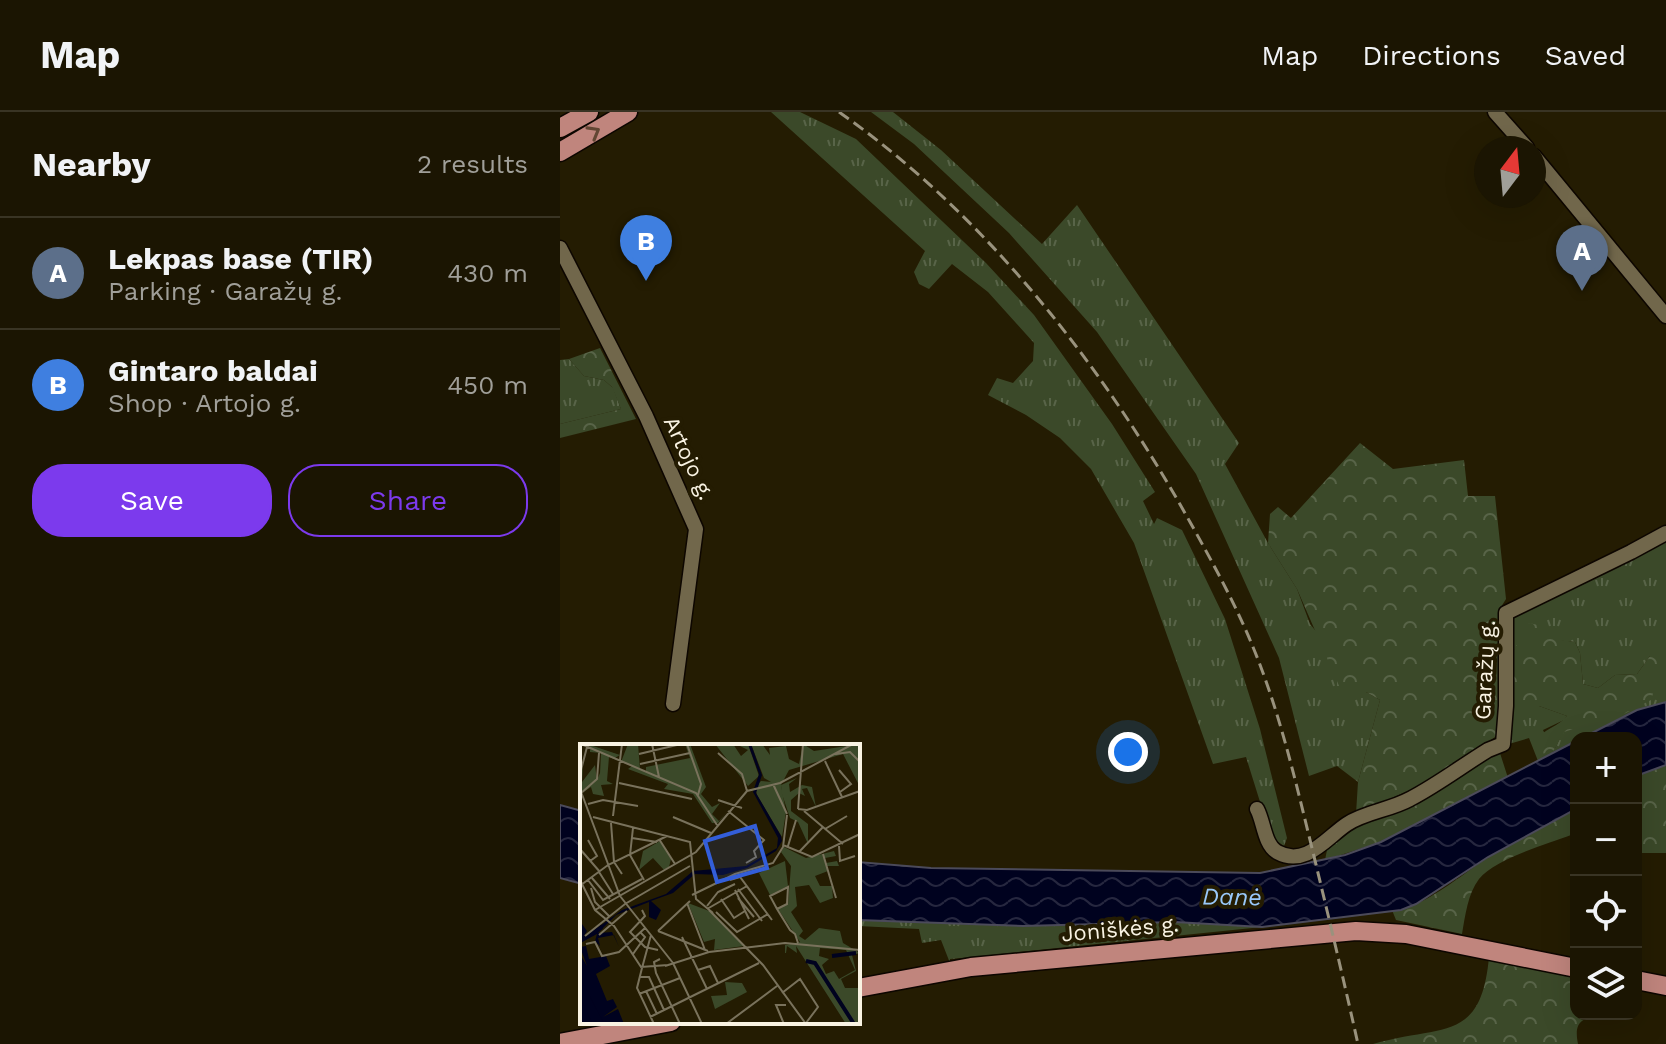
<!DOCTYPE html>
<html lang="en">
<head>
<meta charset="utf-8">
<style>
  body { margin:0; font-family:"Work Sans",sans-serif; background:#241e0c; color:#f1f3f6 }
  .controls { position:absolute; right:24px; bottom:24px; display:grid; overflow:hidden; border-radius:16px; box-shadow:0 8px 32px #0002 }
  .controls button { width:72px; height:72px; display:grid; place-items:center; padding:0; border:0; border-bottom:2px solid #393424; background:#1b1502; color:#f1f3f6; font:40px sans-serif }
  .compass { position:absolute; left:914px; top:24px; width:72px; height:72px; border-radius:50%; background:#1b1502; box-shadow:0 8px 32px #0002; rotate:16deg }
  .you { position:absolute; left:568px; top:640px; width:28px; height:28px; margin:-20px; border:6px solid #fff; border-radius:50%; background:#1a73e8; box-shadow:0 0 0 12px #1a73e833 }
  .badge { display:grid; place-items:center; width:52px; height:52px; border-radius:50%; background:#7c3aed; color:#fff; font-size:26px; font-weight:700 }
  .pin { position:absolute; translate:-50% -66px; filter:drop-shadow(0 2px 4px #0008) }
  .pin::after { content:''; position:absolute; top:42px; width:28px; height:24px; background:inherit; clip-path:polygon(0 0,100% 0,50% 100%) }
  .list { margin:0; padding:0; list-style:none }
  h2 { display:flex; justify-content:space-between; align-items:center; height:104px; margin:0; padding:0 32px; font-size:34px }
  h2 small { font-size:26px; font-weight:400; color:#a09f99 }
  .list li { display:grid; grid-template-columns:52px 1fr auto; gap:24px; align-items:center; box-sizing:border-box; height:112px; padding:0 32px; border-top:2px solid #393424 }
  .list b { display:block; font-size:30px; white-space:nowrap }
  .list p { margin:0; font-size:26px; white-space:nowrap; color:#a09f99 }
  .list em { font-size:26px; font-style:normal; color:#a09f99 }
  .actions { display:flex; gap:16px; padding:24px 32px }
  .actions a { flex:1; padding:18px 0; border:2px solid #7c3aed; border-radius:32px; text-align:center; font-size:28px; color:#7c3aed }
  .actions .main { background:#7c3aed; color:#fff }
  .icon { flex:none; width:44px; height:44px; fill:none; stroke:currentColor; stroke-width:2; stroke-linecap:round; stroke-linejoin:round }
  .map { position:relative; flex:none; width:1106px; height:932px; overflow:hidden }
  header { display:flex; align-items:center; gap:48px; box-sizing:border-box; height:112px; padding:0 40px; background:#1b1502; border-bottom:2px solid #393424 }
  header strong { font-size:38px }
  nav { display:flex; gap:44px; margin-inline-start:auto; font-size:28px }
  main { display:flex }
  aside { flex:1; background:#1b1502 }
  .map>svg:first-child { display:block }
</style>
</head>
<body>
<header>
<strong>Map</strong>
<nav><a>Map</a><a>Directions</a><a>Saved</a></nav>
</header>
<main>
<aside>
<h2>Nearby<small>2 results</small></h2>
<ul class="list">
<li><span class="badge" style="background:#5c6f8a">A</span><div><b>Lekpas base (TIR)</b><p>Parking · Garažų g.</p></div><em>430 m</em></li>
<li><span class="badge" style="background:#3f7fe0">B</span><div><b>Gintaro baldai</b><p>Shop · Artojo g.</p></div><em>450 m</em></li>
</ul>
<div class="actions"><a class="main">Save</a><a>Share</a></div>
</aside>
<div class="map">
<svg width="1106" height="932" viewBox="0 0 1106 932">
  <defs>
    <pattern id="grass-tufts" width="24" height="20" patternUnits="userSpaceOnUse" patternTransform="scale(2)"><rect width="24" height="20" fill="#3b4929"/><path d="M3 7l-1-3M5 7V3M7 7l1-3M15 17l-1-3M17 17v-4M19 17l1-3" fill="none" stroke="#586448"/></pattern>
    <pattern id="forest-crowns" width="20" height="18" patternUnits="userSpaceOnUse" patternTransform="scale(2)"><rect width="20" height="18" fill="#3b4929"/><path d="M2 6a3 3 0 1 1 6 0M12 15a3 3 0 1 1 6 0" fill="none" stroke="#586448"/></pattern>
    <pattern id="water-waves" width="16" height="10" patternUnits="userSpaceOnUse" patternTransform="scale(2)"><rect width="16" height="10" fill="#00021f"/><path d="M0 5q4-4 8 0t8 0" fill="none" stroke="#26273f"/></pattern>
  </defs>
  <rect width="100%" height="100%" fill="#241c02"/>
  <path fill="url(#grass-tufts)" fill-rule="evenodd" d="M211 0H240L296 27 426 151 474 203 552 312 595 380 583 389 594 412 597 406 622 418 665 507 700 617 727 726 724 734 711 725 686 645 653 652 574 431 531 357 500 326 466 303 428 283 437 266 453 271 473 249 474 231 428 180 392 152 369 177 359 172 354 160 365 139Z
    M311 0H333L381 38 482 132 517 93 679 331 665 352 708 431 737 477 750 512 806 580 820 588 798 670 777 654 749 664 719 546 636 362 537 220 449 121 354 32Z
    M9 247 24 264 44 268 53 276 61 297 0 312V248Z
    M1106 423V590L1077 598 1022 626H1016V629L978 649 969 626 949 632 952 503ZM963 525 1015 530 1020 541 1023 572 1038 576 1055 563 1077 562 1090 544 1091 587 1003 620 993 640 983 618 1004 608 1007 604 979 594H960L953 540Z
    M298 808 463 814 615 810 702 815 401 846 390 847V851L381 828 362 831 359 817 298 814Z"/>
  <path fill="url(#forest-crowns)" d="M40 236 76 307 0 326V312L61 297 52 275 44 268 24 264 9 247Z
    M800 331 833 357 904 348 908 384H935L946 487 941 495 938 623 870 669 796 702 798 670 820 588 806 580 790 589 780 576 737 477 708 431 710 402 718 395 731 406Z
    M969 511 991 516 994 527 1015 530 1020 541 1023 572 1038 576 1055 563 1077 562 1090 544 1103 550 1091 588 1027 621 1019 615 1004 620 993 640 979 642 974 629C984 617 999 614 1007 604L979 594H959L954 589 953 540Z
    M939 638 948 666 821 730 765 748 767 738 781 727 787 719 876 679Z
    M1106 653V741H1076V664Z
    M1016 697V764L1012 765 1011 723C987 732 935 747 919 767 908 781 905 804 902 822L836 808 832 798C862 798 903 761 929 745 957 728 987 713 1016 697Z
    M929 845 1016 864V902H1052C1029 906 1012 903 1018 932H813C882 912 921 932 929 845Z"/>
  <path fill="url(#water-waves)" stroke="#4b4a5a" stroke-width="2" d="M1106 590V653L1076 664V626H1022L1077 598Z
    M1016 629V697L928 745 856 792 841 798 702 815 615 810 463 814 298 808V750L371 756 700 761 785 743 821 730Z
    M0 693 22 699V772L0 766Z"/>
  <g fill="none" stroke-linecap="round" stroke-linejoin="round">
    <defs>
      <path id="minor" d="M935 0 967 36
        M974 44 1106 204
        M0 136 86 304 136 417 113 592
        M697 697C704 710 704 732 717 740 746 756 767 725 787 712 805 700 830 698 850 687 877 673 902 654 928 638L943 632 946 594V501L1071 440 1106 421"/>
      <path id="major" d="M0 16 29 0
        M0 40 68 0
        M1076 868 1106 874
        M298 876 411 855 796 819 846 822 1016 856
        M0 931 111 910"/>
    </defs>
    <use href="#minor" stroke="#0d0600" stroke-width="17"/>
    <use href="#major" stroke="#0d0600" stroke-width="21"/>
    <use href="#minor" stroke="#71674b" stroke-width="14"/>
    <use href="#major" stroke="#c0857d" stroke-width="18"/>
    <path stroke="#99927d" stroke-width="3" stroke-dasharray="12 6" stroke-linecap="butt" d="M279 0C427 104 543 254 630 410 654 453 677 495 695 540 720 602 735 667 751 732 767 798 783 865 798 932"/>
  </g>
  <defs><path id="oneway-chevron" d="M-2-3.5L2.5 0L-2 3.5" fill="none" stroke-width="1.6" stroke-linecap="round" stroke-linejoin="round" transform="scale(2)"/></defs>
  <use stroke="#624633" href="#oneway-chevron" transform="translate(34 20) rotate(-30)"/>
  <g text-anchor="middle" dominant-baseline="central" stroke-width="8" stroke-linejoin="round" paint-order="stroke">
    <g font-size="22" fill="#f9f3e3" stroke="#241c02">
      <text transform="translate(129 346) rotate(65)">Artojo g.</text>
      <text transform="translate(925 558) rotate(-87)">Garažų g.</text>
      <text transform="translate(560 817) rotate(-5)">Joniškės g.</text>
    </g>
    <g font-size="24" font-style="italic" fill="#99c8f9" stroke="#241c02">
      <text transform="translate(672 785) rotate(1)">Danė</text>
    </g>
  </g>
  <g transform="translate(20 632)">
    <rect width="280" height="280" fill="#241c02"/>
    <path d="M48 0H58L60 25 66 28V23L110 14 105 0H110L126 43 121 50 132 63 140 59 132 70 139 77 147 68 138 79H132L113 50 84 45 88 40 48 25 52 22 41 18ZM171 0H182L190 11 189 4 206 2 209 15 219 20 223 0 234 7 280 0V43L263 10 209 26 201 41 206 68 202 93 177 51 175 43 181 37 191 38 184 34ZM10 1 40 11 35 14 40 17 29 13 27 37 33 40 21 41 24 52 13 50 11 43 2 49 0 43V34L3 23 2 38 15 21 17 36 20 29 21 9 10 8ZM204 103 226 114 254 107 256 112 245 114 246 119 257 117 259 122H247L248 127 235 132 240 142H252L253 154 240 159 229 141 215 143 217 162 211 168 223 187 219 192 225 196 239 184 260 187 263 199 280 209 272 211 276 227 261 235 265 244H280V280H266L216 202 217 209 207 202 206 209H211H205V201L220 198 198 165 208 160 211 122 201 108ZM240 204 266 206 275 226 259 235 254 227 246 230 242 221 249 215 239 212Z" fill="#3b4929" fill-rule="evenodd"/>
    <path d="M135 0H153L161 12 168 6 156 0H168L179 32 168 42ZM217 34 209 40 210 48 222 41 232 43 236 63 227 44 222 45 225 52 219 49 211 56V67L228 80V100L218 78 210 74 202 50 201 41Z" fill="#3b4929"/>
    <path d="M205 117 208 142 190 151 179 129Z" fill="#3b4929"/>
    <path d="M80 97 91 115 89 123 84 126 73 114 59 126 63 107ZM108 159 132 168 164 202 134 206 135 195 124 198ZM145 238 162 239 167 248 135 265 131 252 147 251Z" fill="#3b4929"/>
    <path d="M168 0H171L182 31 176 49 201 92 202 97 196 107 167 124 143 131 115 130 93 149 71 157 81 166 76 176 69 173V158L36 171 18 189 32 188 39 203 34 191 18 194 20 202 15 197 17 190 0 199V181L2 180 7 187 2 195 42 166 86 150 113 127 166 122 197 104 198 94 173 48 179 30ZM6 202 9 215 26 212 30 222 16 230 27 257 33 255 37 263 23 273 38 265 44 280H0V210L7 222 0 203Z" fill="#00021f"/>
    <path fill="none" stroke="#00021f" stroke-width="4" d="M0 197 22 183M252 212 276 209M226 217 235 219 274 280M0 238 22 280M0 244 18 280M0 249 15 280"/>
    <path fill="none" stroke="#79725c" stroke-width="2" d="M1 0 116 49 137 81M72 0 79 33M107 0 121 40 118 51M138 9 162 30 167 47M59 10 101 0M256 10 270 8 280 18M245 17 262 53M60 20 110 9M259 26 271 40 260 48M0 30 7 3M39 39 112 55M193 40 207 70M0 45 40 152M0 50 17 35 19 9M138 56 162 64M8 60 23 56 58 62M218 65 227 66 280 47M218 65 223 0M148 67 184 96 174 107 176 113 166 119M224 67 263 100M33 72 42 0M13 73 110 98 116 155 133 169M93 73 131 89M31 79 34 118 42 130M245 85 267 72M52 94 77 98M79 95 95 120M8 96 17 112 10 117M203 101 232 113 280 90M208 102 216 76M259 102 260 117 275 112M0 105 20 128M219 108 243 83M243 110 256 154M50 111 64 136M50 111 53 84M19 128 33 150M12 134 30 155M0 136 15 166 34 182 61 223 88 221M8 136 23 156 62 135M150 136 160 133 192 176M1 141 28 121 87 92M11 144 15 158 29 172M158 145 182 177M155 146 169 175M112 151 155 130 193 119 203 103 207 71M40 152 93 219M158 154 174 173M141 155 154 174 165 167M107 159 125 206M127 162 138 148 155 140M127 165 167 142M197 165 207 160 208 143 190 152 197 165 210 186 215 190 218 199M15 166 116 108 167 47 200 39 273 0M62 166 65 172 50 188 65 203 78 206M129 166 183 221 226 280M136 168 157 188 188 170M78 187 128 207M78 187 110 157M19 191 47 167M5 192 45 160 110 122M102 193 127 245M6 200 15 198 22 212 39 208 65 184M53 210 65 193 61 189M80 215 74 218 76 229 100 280M93 219 122 280M85 222 129 208 205 199 280 206M62 224 71 191M62 224 57 244 74 280M118 226 130 222 138 239M60 233H69L84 266M66 247 77 270M202 249 220 235 238 263 226 279M59 250 100 234M70 273 179 219M146 280 197 242M204 280 196 261H206"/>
    <path fill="#335ed9" fill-opacity="0.15" stroke="#335ed9" stroke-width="4" d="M175 82 187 124 137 138 125 97Z"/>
    <rect width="280" height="280" fill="none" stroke="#f9f3e3" stroke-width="4"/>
  </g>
</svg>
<div class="controls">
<button>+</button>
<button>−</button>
<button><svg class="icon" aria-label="locate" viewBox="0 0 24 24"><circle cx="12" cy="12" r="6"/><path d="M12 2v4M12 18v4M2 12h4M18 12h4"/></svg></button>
<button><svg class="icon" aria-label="layers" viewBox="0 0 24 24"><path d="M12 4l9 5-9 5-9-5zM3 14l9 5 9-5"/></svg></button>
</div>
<svg class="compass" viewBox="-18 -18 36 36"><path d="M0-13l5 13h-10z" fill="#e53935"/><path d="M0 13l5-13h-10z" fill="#a09f99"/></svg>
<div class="you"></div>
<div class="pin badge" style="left:1022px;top:179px;background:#5c6f8a">A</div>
<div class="pin badge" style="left:86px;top:169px;background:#3f7fe0">B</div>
</div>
</main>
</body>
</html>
